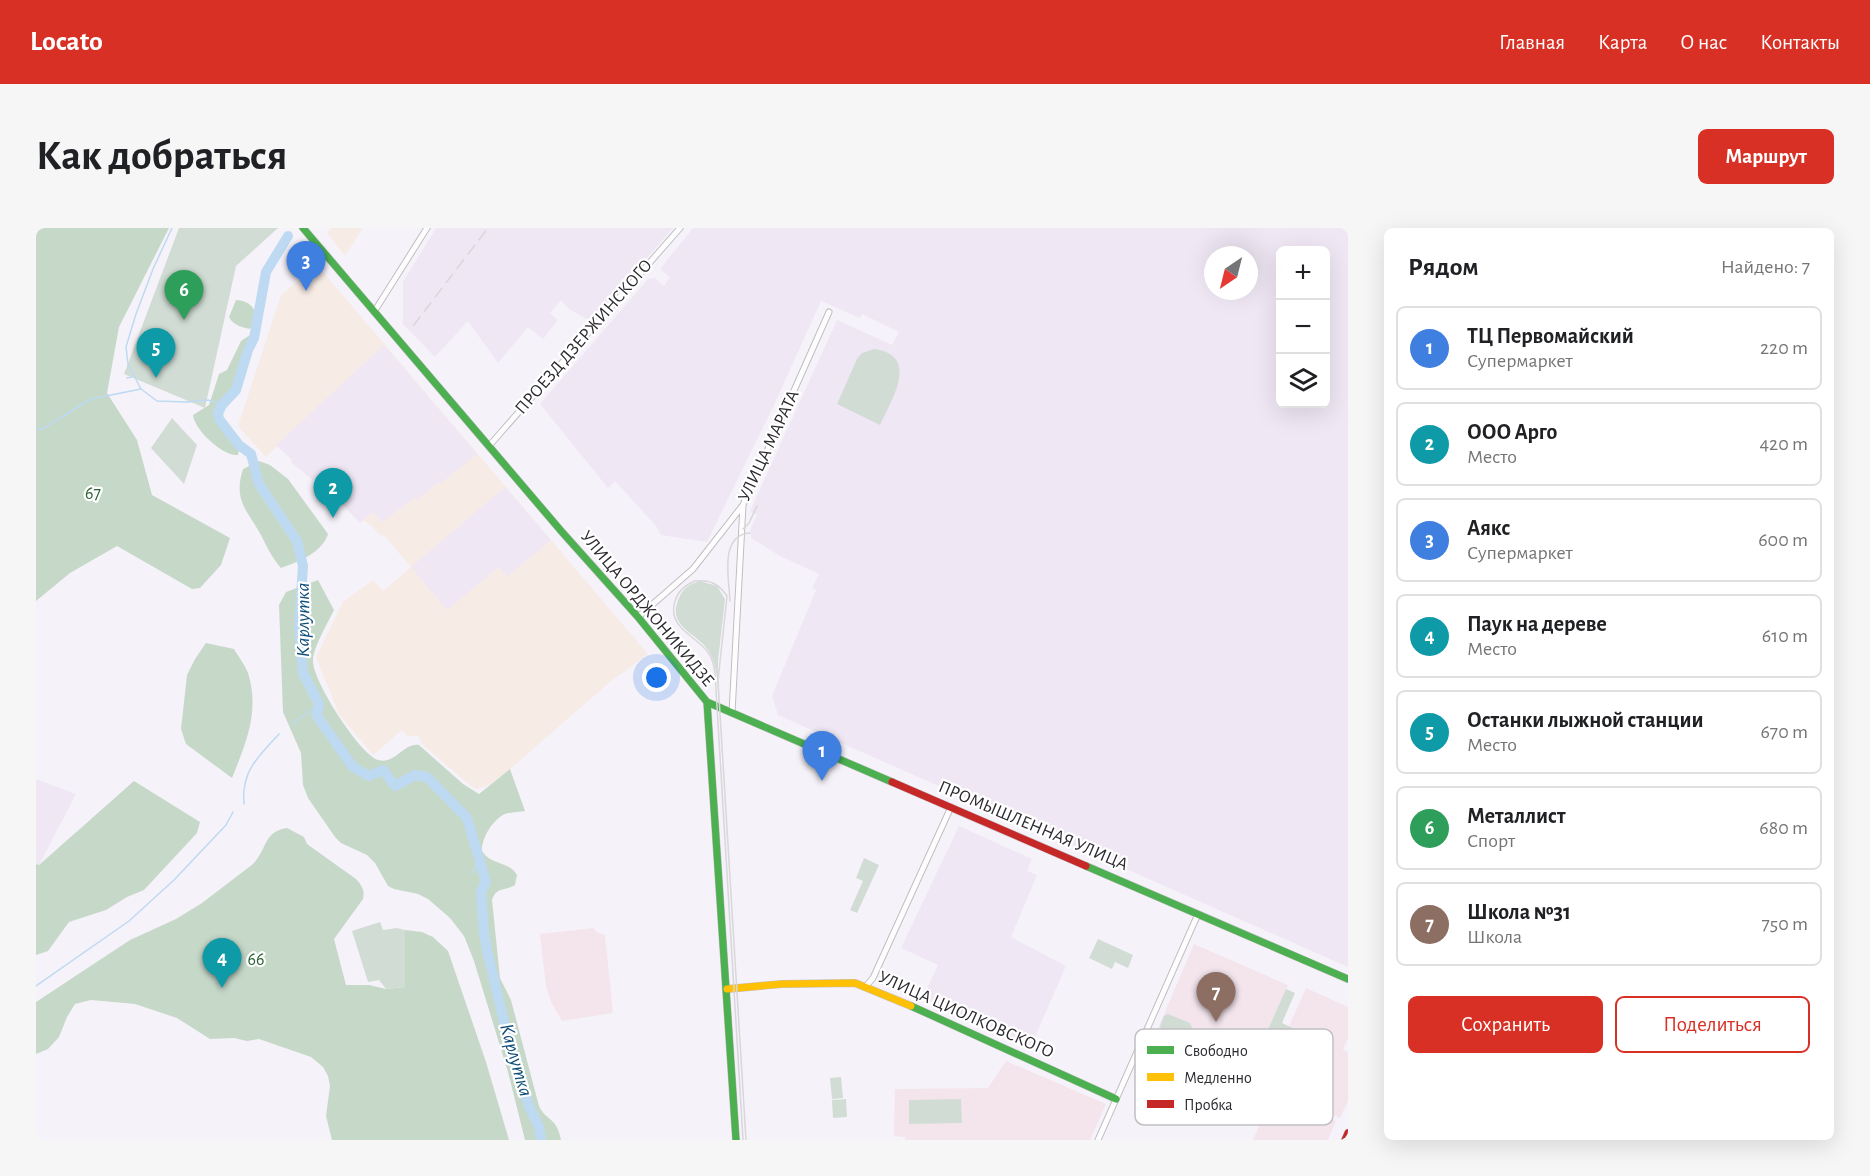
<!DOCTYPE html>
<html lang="ru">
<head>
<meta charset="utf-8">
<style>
  body { margin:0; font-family:"Alegreya Sans",sans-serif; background:#f6f6f6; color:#202124 }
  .controls { position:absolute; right:18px; top:18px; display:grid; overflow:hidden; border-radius:9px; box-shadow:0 6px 24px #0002 }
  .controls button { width:54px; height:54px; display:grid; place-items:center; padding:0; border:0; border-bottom:2px solid #e0e0e0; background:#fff; color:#202124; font:30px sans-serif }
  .compass { position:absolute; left:1168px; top:18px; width:54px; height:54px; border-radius:50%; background:#fff; box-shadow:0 6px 24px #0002; rotate:215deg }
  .you { position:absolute; left:621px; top:450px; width:21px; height:21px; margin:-15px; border:4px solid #fff; border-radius:50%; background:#1a73e8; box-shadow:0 0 0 9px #1a73e833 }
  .badge { display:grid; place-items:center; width:39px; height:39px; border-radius:50%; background:#d93025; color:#fff; font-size:20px; font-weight:700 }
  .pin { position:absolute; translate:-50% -50px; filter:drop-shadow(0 2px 3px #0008) }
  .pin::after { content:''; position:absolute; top:32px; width:21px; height:18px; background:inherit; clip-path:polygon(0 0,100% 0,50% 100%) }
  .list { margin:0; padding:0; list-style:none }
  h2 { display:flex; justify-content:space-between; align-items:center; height:78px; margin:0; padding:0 24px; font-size:26px }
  h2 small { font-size:20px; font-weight:400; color:#757577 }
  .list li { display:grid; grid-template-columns:39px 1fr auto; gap:18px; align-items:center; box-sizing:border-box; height:84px; margin:0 12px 12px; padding:0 12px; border:2px solid #e0e0e0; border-radius:9px }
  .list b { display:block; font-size:22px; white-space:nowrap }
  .list p { margin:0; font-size:20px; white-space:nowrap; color:#757577 }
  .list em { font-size:20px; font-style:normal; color:#757577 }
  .actions { display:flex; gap:12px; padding:18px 24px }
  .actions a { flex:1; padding:14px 0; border:2px solid #d93025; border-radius:9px; text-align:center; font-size:21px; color:#d93025 }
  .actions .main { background:#d93025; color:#fff }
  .icon { flex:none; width:33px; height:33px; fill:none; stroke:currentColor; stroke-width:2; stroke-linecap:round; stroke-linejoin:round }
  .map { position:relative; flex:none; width:1312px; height:912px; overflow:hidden; border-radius:9px }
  header { display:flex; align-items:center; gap:36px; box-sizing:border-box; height:84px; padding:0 30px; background:#d93025; color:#fff }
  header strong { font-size:28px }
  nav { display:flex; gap:33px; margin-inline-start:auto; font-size:21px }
  .intro { display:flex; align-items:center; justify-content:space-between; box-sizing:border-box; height:144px; padding:0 36px }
  h1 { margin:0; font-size:42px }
  .button { padding:15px 27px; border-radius:9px; background:#d93025; color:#fff; font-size:21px; font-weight:700 }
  main { display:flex; gap:36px; padding:0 36px }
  aside { flex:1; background:#fff; border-radius:9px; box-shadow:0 6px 24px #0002 }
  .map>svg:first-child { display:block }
</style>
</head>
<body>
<header>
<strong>Locato</strong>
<nav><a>Главная</a><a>Карта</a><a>О нас</a><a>Контакты</a></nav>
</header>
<div class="intro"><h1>Как добраться</h1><a class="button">Маршрут</a></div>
<main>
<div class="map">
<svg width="1312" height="912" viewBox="0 0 1312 912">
  <rect width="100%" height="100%" fill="#f6f2f9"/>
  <path fill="#f7ebe5" d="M295 0H327L309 28 291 5Z
    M281 37 612 426 574 454 474 541 453 557 441 561 435 558 387 517 382 508H371L366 502 337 527 303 486 280 429 307 374 337 352 347 363 375 339 348 307 345 308 338 300 327 292 324 295 305 275 255 234 256 232 241 218 230 229 202 198 245 67Z"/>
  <path fill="#f0e7f5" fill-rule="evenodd" d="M400 0H637L556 94 533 81 525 72 514 85 522 92 507 111 492 99 462 135 432 93 399 129 367 96V54Z
    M657 0H1312V739L742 487 736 468 780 362 776 360 783 346 744 328 715 310 714 302 721 287 714 283 801 92 856 117 863 104 826 86 824 90 785 73 738 177 671 314 625 307 620 298 579 253 572 260 504 176 612 51 619 50 628 58 634 49 624 41ZM1244 22H1290V176H1244ZM1177 27H1213V63H1177Z
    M348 117 441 226 404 256 401 255 382 272 380 269 346 294 337 284 324 295 305 275 255 234 256 232 240 217Z
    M469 259 515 312 471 349 463 339 411 382 375 339Z
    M0 551 40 566 3 637 0 636Z
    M923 598 996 631 991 643 1001 647 975 709 1030 738 995 818 887 770 902 737 865 720Z"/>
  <path fill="#f4e5ed" d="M558 700 560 704 569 707 577 785 526 793 515 774 510 759 504 706Z
    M1158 716 1252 757 1210 851 1117 812Z
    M1270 760 1312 779V810L1307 822 1312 824V873L1304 890 1262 872 1268 858 1244 845 1263 803 1253 798Z
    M970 833 1070 876 1054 912H869V909L858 908 859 861 952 860Z
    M1235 871 1248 876 1252 873 1300 893 1292 912H1217Z"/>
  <path fill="#d1ddd4" d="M143 0H242L200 38 169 180 88 146Z
    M838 121C885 127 855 173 844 197L801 176 821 131 826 125Z
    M136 190 161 217 148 256 115 220Z
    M664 353 681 358 689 371 682 433V463C681 448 680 434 672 422 660 404 630 399 643 370 647 360 654 356 664 353Z
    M828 630 843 637 821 685 814 682 827 653 820 650Z
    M344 694 347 702 361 700 369 702V759L350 761 343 752 332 754 316 703Z
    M1062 711 1097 727 1092 740 1079 734 1076 741 1053 730Z
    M1250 761 1259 765 1246 795 1263 803 1237 862 1210 851Z
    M1132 786 1154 795 1156 799 1152 810 1148 812 1126 802 1124 798 1128 788Z
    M805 849 807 870 796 871 794 850Z
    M810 871 811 889 797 890 796 872Z
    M925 871 926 895 873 896V872Z"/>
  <path fill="#c6d9c9" d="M0 0H133L83 99 71 165 101 212 116 267 194 310 185 337 164 360 156 361 81 318 34 345 0 373Z
    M200 72C218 73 225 87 214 101 205 99 197 97 193 89Z
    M214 107V113L196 160 182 180 180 192 203 222 202 227C187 229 158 201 157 187L173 177 183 146 191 142 205 113Z
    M223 233 234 237 252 251 292 306C286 325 262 334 245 340 236 330 231 319 225 307 211 282 197 272 207 241Z
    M282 352 298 382C292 395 277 419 277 433 276 452 324 527 342 532 359 537 368 514 383 517L427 556 443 566 474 541 489 583C483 584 475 584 469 586 457 591 445 611 446 623 454 637 473 633 481 647L479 657C469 663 460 659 456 672L464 750 475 772 503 878C510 893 521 889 525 912H489L472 844 438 733 428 708 414 690 392 671 382 666 358 661 352 658 339 635 331 627 305 615 299 609 272 570 267 557 265 525 247 484 243 377 250 364Z
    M170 415 198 421C202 428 209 437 212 445 224 483 210 515 196 550L150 516 145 501 151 447 159 431Z
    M98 553 164 594 161 605 108 662 91 669 70 682 33 694 12 723 0 727V636L3 637Z
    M251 600 268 609 271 616 320 651C326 658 329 662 327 671L298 711 310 757H333L350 761 369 759V702L386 704 397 709 412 723 450 834 473 912H296L290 888 294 858 292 848 287 839 275 829 223 811 211 813 198 810 174 811 141 790 99 776 55 772 39 776 31 789 23 809 12 821 0 826V774L94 712 140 691 166 675 217 636C232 620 227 604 251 600Z"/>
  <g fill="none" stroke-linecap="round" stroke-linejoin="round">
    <path stroke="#bed9f2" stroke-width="1.5" d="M91 150 96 149
      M105 161 92 136 90 119 100 86 117 41 136 0
      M0 202 8 200 55 171 105 161 121 173 151 174 172 172 186 177
      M256 496 283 476
      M208 576C205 543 222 529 243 506
      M436 645 443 635
      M0 758 93 693 138 652 190 597 197 584"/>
    <path stroke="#bed9f2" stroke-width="10" d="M252 8 230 44 218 110 212 122 200 162 186 177 182 185 183 191 203 217 215 226 223 256 261 313 267 338 263 396 267 445 283 476 281 488 317 539 333 548 347 542 359 558 379 547 391 549 431 590 450 654 445 664 448 705 451 722 478 836 493 878 503 899 505 912"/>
    <defs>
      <path id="street" d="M338 84 391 0
        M453 218 644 0
        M602 389 657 341 707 277 793 84
        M696 485 707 277
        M830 758 837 750 915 579
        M1062 912 1162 686"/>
      <path id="fast" d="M267 0 526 304 602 389 671 474 856 554
        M671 474 700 912
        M1050 638 1312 751
        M875 778 1080 871"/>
      <path id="slow" d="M691 761 746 756 819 755 875 778"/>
      <path id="jam" d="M856 554 1050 638
        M1309 912 1312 905"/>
    </defs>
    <use href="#street" stroke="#c1bec3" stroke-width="7"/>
    <use href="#fast" stroke="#c1bec3" stroke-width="8"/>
    <use href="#slow" stroke="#c1bec3" stroke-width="8"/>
    <use href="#jam" stroke="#c1bec3" stroke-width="8"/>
    <use href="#street" stroke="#fefdfe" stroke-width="5"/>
    <use href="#fast" stroke="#4caf50" stroke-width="7"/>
    <use href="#slow" stroke="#ffc107" stroke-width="7"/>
    <use href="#jam" stroke="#c62828" stroke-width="7"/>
    <path stroke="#d8d7da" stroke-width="1.5" d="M707 301 713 295 721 278
      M694 373C693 351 683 307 714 305
      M707 912 679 445C678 437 676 429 671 423 658 407 631 399 639 373 642 363 649 357 659 353 674 352 682 355 691 368L682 453 710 912"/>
    <path stroke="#d8d7da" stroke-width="1.5" stroke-dasharray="12 6" stroke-linecap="butt" d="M377 98 452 0"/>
  </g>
  <g text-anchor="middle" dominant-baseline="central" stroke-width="4.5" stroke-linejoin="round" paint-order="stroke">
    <g font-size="18" fill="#2d2a2f" stroke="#fff">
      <text transform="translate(548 109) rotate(-49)">ПРОЕЗД ДЗЕРЖИНСКОГО</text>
      <text transform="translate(733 218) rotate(-65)">УЛИЦА МАРАТА</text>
      <text transform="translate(611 381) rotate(50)">УЛИЦА ОРДЖОНИКИДЗЕ</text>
      <text transform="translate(997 598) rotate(23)">ПРОМЫШЛЕННАЯ УЛИЦА</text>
      <text transform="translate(930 787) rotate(24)">УЛИЦА ЦИОЛКОВСКОГО</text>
    </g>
    <g font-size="18" fill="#2b6234" stroke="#fff">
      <text x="57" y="266">67</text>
      <text x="220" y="732">66</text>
    </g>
    <g font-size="20" font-style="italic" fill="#114f7a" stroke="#fff">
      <text transform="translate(267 392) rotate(-90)">Карлутка</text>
      <text transform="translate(480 832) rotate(74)">Карлутка</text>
    </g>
  </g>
  <rect x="1099" y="801" width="198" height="96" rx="9" fill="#fff" stroke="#c0bfc1" stroke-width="1.5"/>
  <rect x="1111" y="818" width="27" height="8" fill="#4caf50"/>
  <rect x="1111" y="845" width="27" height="8" fill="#ffc107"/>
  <rect x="1111" y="872" width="27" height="8" fill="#c62828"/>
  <g font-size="16" fill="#2d2a2f">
    <text x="1148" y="828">Свободно</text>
    <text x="1148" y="855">Медленно</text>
    <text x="1148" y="882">Пробка</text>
  </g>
</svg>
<div class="controls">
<button>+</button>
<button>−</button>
<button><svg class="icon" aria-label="layers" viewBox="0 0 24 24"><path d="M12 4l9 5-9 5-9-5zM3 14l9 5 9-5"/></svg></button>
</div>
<svg class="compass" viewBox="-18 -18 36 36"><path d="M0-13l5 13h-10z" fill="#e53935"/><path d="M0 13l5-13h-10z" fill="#757577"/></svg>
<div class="you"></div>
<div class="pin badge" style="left:786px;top:553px;background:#3f7fe0">1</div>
<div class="pin badge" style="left:297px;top:290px;background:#0f9aa8">2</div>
<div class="pin badge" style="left:270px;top:63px;background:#3f7fe0">3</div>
<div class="pin badge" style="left:186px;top:760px;background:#0f9aa8">4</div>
<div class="pin badge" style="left:120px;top:150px;background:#0f9aa8">5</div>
<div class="pin badge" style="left:148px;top:92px;background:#2e9e5b">6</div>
<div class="pin badge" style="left:1180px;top:794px;background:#8d6e63">7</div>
</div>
<aside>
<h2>Рядом<small>Найдено: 7</small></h2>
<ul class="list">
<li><span class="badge" style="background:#3f7fe0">1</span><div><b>ТЦ Первомайский</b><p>Супермаркет</p></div><em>220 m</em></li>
<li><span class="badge" style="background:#0f9aa8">2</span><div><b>ООО Арго</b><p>Место</p></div><em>420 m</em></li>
<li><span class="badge" style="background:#3f7fe0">3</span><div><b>Аякс</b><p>Супермаркет</p></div><em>600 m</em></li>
<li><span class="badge" style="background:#0f9aa8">4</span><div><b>Паук на дереве</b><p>Место</p></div><em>610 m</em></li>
<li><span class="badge" style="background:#0f9aa8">5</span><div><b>Останки лыжной станции</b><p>Место</p></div><em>670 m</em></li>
<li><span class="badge" style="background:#2e9e5b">6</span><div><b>Металлист</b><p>Спорт</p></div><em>680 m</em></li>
<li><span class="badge" style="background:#8d6e63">7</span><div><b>Школа №31</b><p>Школа</p></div><em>750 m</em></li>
</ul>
<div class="actions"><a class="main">Сохранить</a><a>Поделиться</a></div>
</aside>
</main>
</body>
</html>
